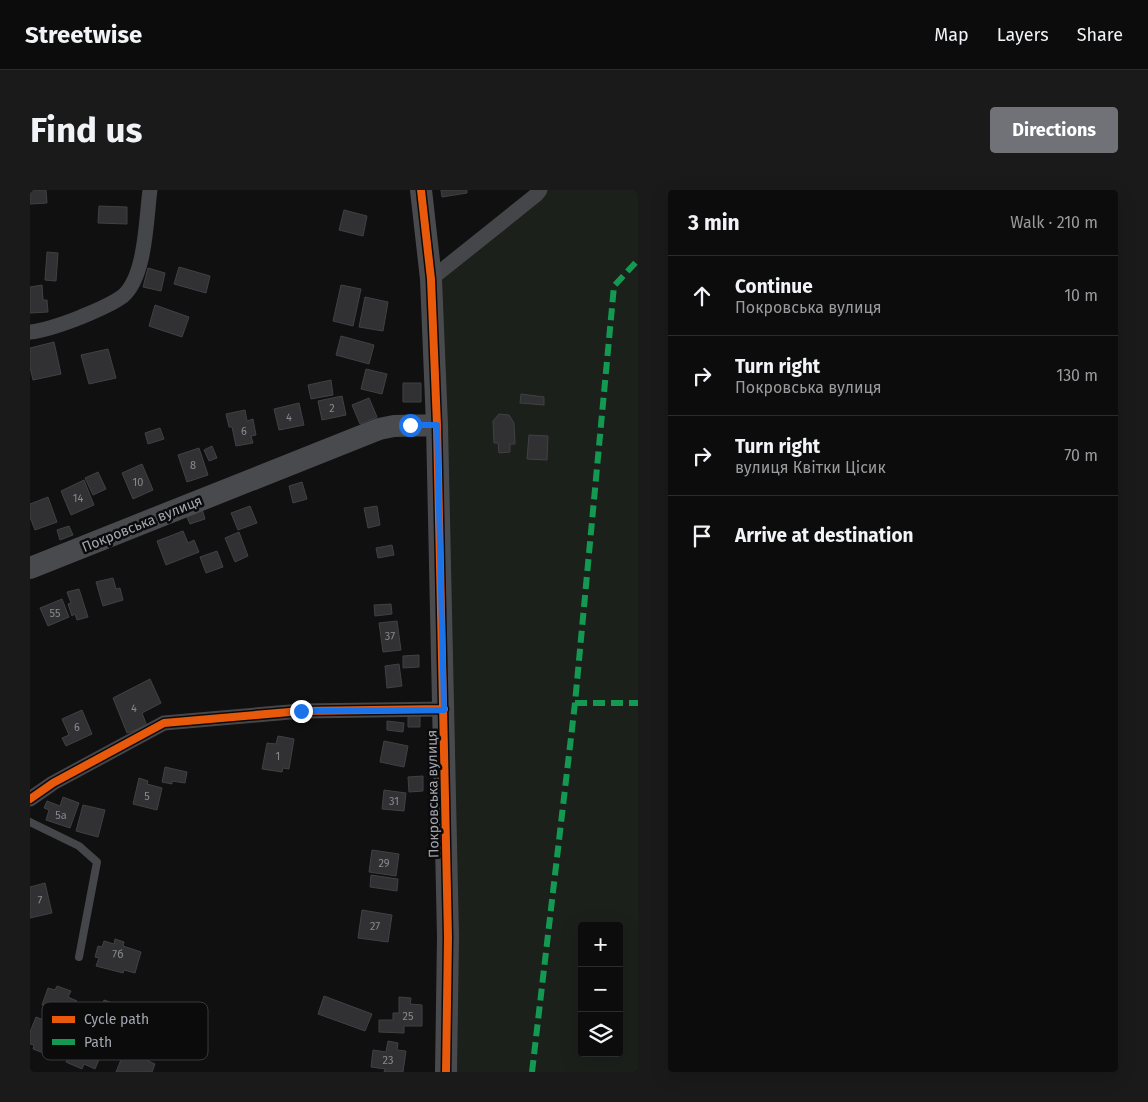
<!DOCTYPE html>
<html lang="en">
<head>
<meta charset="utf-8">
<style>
  body { margin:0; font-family:"Fira Sans",sans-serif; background:#1a1a1b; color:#f1f3f6 }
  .controls { position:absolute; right:15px; bottom:15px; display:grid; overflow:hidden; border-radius:5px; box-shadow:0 5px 20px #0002 }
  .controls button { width:45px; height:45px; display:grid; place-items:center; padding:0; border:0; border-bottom:1px solid #2c2c2e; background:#0c0c0d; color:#f1f3f6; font:25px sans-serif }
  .stop { position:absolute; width:15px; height:15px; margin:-11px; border:4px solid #1a73e8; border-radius:50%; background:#fff }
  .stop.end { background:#1a73e8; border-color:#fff; box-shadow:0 1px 5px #0008 }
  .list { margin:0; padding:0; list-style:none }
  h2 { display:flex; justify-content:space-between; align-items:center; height:65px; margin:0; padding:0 20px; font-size:21px }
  h2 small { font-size:16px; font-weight:400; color:#9a9b9d }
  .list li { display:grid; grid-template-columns:32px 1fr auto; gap:15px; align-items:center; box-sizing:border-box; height:80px; padding:0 20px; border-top:1px solid #2c2c2e }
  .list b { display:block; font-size:19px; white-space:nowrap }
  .list p { margin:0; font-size:16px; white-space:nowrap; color:#9a9b9d }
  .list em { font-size:16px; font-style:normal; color:#9a9b9d }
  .icon { flex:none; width:28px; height:28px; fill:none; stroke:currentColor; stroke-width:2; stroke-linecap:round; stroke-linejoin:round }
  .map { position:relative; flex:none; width:608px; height:882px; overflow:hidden; border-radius:5px }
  header { display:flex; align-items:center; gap:30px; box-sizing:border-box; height:70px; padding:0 25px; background:#0c0c0d; border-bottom:1px solid #2c2c2e }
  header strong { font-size:24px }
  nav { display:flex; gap:28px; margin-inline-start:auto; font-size:18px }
  .intro { display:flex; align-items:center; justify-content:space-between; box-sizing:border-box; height:120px; padding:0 30px }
  h1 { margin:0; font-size:35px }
  .button { padding:12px 22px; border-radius:5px; background:#707278; color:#fff; font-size:18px; font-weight:700 }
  main { display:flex; gap:30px; padding:0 30px }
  aside { flex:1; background:#0c0c0d; border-radius:5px; box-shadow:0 5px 20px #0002 }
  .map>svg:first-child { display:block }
</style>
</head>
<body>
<header>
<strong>Streetwise</strong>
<nav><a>Map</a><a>Layers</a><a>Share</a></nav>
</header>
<div class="intro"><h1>Find us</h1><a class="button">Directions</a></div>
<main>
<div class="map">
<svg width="608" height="882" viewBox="0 0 608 882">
  <rect width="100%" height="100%" fill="#101011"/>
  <path fill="#1b201b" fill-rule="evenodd" d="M510 0H608V882H416L401 89ZM552 736H589V863H552Z"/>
  <path fill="#313133" stroke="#404144" d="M0 0H16L17 13 0 14Z
    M411 0H437V3L412 7Z
    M69 16 97 17V34L68 33Z
    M314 20 337 26 333 46 309 40Z
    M17 62 28 63 26 91 15 90Z
    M149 77 180 86 176 103 144 94Z
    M118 78 135 83 131 101 113 97Z
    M12 95 13 110H17L18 122 0 123V97Z
    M311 95 331 99 323 136 303 131Z
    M335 107 358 112 353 141 329 137Z
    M125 115 159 127 152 147 119 136Z
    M311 146 344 155 339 174 306 165Z
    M24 152 31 184 3 190 0 177V158Z
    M78 159 86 188 59 194 51 165Z
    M336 179 357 184 352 204 331 199Z
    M301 190 303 205 281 209 278 195Z
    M373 193H391V212H373Z
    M491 204 514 207V215L490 213Z
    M312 206 316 225 292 230 288 211Z
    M339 208 347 227 330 234 322 215Z
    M269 213 274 235 249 240 244 219Z
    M215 220 217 231 223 229 226 245 221 246 223 253 206 256 202 237H199L196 224Z
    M469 224 479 225 484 233 485 254H480V262L469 263 468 253H464L463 231Z
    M130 238 134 249 118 254 115 243Z
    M499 245 518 246 517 270 497 269Z
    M182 256 187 268 179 271 174 260Z
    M169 258 178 285 157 292 148 265Z
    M112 274 123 300 103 309 92 283Z
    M68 282 76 299 63 305 55 288Z
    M54 290 64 315 41 325 31 301Z
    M272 292 277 309 263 313 259 296Z
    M18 307 27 332 5 340 0 327V314Z
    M220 316 227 333 208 340 201 323Z
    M347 316 350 335 338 338 334 318Z
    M172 319 175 329 160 334 156 325Z
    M39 336 43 345 30 350 27 340Z
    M153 341 158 353 164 350 169 362 136 375 127 351Z
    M209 342 218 366 205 372 195 348Z
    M362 355 364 365 348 368 346 358Z
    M187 361 193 377 176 383 170 367Z
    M83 388 86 399 90 398 93 410 73 416 66 392Z
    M49 399 58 427 47 430 45 424 42 426 38 414 41 413 37 402Z
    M32 409 39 427 18 436 10 418Z
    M361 414 362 424 345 426 344 415Z
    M367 431 371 460 353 462 349 433Z
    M389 465V477L373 478V466Z
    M369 474 372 496 357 498 355 476Z
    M120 489 131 513 112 523 117 536 97 543 83 508Z
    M52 520 62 544 36 556 32 548 39 545 32 529Z
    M378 524H390V537H378Z
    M357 531 374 533 373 542 357 540Z
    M248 546 264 549 259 579 253 578 252 582 232 579 237 553 246 554Z
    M354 551 378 556 374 577 350 572Z
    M135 577 157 582 155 593 142 591V594L132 592Z
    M393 586V601L379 602 378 587Z
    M109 588 118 591 117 594 132 598 127 620 103 614Z
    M354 600 376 603 374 621 352 619Z
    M33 607 49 613 40 638 16 630 19 620 14 618 17 611 30 616Z
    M53 615 75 620 68 647 46 641Z
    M342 660 369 664 366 686 339 682Z
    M341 685 368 689 367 701 340 697Z
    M15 693 22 723 0 728V697Z
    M332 720 362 725 358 752 328 748Z
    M85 749 94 752 93 756 111 762 105 783 94 780 93 783 66 776 69 768 65 767 68 756 72 757 74 751 84 754Z
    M27 796 41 801 38 807 47 811 41 827 12 815 18 798 25 800Z
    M294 806 342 824 335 841 288 824Z
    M369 807 381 808 380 814 392 815V836H374V843L349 842V830H363V823H369Z
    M74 810 101 819 92 845 65 836Z
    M6 827 35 838 24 867 3 859 4 855 0 854V842Z
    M49 841 83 855 78 868 71 865 65 879 54 874 52 879 36 872Z
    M358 851 368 853 367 860 376 861 373 882H354L355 879 341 877 343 860 356 862Z
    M95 860 125 874 122 882H86Z"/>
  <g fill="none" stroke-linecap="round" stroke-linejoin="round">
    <path stroke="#454649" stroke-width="8" d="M0 632 49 656 67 672 49 767"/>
    <path stroke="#454649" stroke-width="15" d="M401 89 506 5 510 0
      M0 142C18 140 35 133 51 127 65 121 81 115 93 106 116 86 116 29 120 0
      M0 609 23 593 134 533 271 521 414 519"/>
    <path stroke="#494a4d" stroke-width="22" d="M391 0 401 89 407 235 418 747 416 882
      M0 378 349 239 364 236 407 235"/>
    <path stroke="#139951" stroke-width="6" stroke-dasharray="12 6" stroke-linecap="butt" d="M545 513H608
      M502 882 545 513 584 96 608 70"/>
    <defs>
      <path id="cycleway" d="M391 0 401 89 407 235 418 747 416 882
        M0 609 23 593 134 533 271 521 414 519"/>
    </defs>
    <use href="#cycleway" stroke="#0b0b0c" stroke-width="11"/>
    <use href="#cycleway" stroke="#e8590c" stroke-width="8"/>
  </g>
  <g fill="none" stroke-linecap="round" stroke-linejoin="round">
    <path stroke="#1a73e8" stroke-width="6" d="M271 521 414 520 407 235H380"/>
  </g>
  <g text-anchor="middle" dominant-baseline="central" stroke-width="5" stroke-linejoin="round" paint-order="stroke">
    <g font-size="11" fill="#868991">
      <text x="302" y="218">2</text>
      <text x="259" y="227">4</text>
      <text x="214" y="241">6</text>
      <text x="163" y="275">8</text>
      <text x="108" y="292">10</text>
      <text x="48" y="308">14</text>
      <text x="25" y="423">55</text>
      <text x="360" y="446">37</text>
      <text x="104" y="518">4</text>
      <text x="47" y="537">6</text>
      <text x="248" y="566">1</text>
      <text x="117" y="606">5</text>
      <text x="364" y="611">31</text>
      <text x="31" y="625">5а</text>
      <text x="354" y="673">29</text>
      <text x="10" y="710">7</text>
      <text x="345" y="736">27</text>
      <text x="88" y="764">7б</text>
      <text x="378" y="826">25</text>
      <text x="358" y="870">23</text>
    </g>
    <g font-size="14" fill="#a3a6b0" stroke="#0b0b0c">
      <text transform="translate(112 334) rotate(-22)">Покровська вулиця</text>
      <text transform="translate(403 604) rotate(-91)">Покровська вулиця</text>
    </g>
  </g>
  <rect x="12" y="812" width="166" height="58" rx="8" fill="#0b0b0c" stroke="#393a3d" stroke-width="1"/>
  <rect x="22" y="826" width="23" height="7" fill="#e8590c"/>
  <rect x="22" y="849" width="23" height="6" fill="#139951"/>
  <g font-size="14" fill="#a3a6b0">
    <text x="54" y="834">Cycle path</text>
    <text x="54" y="857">Path</text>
  </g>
</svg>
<div class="controls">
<button>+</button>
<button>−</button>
<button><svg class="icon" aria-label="layers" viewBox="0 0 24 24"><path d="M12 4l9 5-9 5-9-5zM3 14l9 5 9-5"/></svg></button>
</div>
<div class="stop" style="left:380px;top:235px"></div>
<div class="stop end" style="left:271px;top:521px"></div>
</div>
<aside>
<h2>3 min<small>Walk · 210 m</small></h2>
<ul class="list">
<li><svg class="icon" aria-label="ahead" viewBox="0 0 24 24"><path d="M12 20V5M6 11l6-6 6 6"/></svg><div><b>Continue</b><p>Покровська вулиця</p></div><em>10 m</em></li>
<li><svg class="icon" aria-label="right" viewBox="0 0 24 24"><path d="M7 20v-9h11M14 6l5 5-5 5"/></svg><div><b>Turn right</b><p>Покровська вулиця</p></div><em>130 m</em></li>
<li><svg class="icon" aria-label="right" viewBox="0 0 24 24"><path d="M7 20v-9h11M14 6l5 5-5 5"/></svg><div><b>Turn right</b><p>вулиця Квітки Цісик</p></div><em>70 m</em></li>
<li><svg class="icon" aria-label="arrive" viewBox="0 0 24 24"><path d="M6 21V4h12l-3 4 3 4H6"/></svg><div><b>Arrive at destination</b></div></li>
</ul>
</aside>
</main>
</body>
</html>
